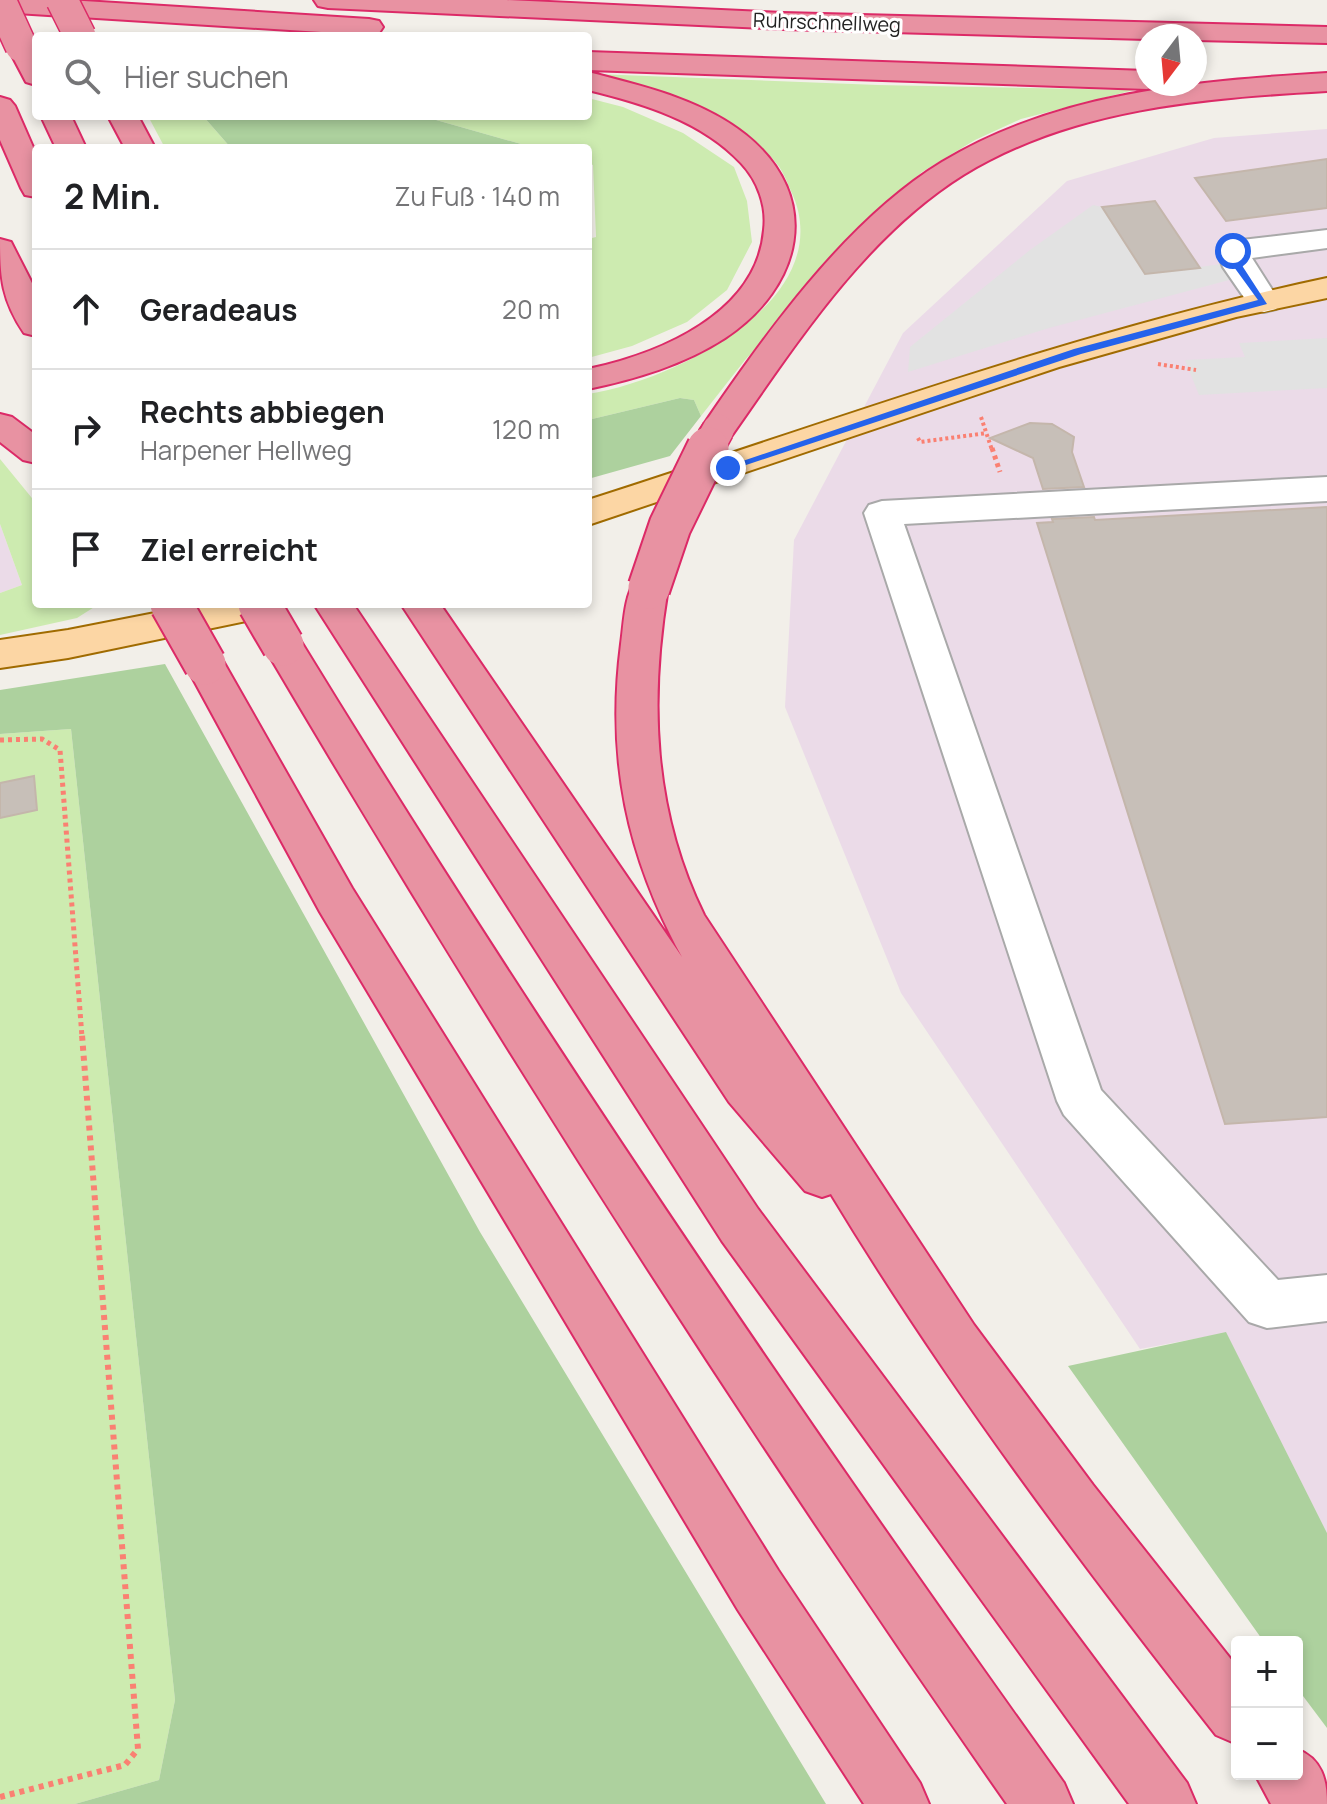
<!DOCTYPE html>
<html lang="de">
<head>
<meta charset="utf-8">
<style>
  body { margin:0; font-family:Manrope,sans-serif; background:#f2f2f2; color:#202124 }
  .controls { position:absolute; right:24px; bottom:24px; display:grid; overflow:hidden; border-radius:8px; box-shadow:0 4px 12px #0003 }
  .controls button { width:72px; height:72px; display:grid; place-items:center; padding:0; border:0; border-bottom:2px solid #e0e0e0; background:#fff; color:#202124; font:40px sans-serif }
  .compass { position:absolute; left:1135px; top:24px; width:72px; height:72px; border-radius:50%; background:#fff; box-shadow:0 4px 12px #0003; rotate:196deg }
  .stop { position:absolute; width:24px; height:24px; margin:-18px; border:6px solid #2563eb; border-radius:50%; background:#fff }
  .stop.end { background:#2563eb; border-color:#fff; box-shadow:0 2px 8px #0008 }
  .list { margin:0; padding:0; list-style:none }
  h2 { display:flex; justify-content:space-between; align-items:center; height:104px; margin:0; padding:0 32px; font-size:34px }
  h2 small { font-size:26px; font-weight:400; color:#757577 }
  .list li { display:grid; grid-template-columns:52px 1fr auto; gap:24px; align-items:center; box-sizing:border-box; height:120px; padding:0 32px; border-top:2px solid #e0e0e0 }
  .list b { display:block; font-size:30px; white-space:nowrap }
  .list p { margin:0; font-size:26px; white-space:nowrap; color:#757577 }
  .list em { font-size:26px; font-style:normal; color:#757577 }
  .icon { flex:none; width:44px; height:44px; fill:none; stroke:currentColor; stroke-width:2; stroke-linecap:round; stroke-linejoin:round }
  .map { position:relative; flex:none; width:1327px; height:1804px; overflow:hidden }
  .search { position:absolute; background:#fff; box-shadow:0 4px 12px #0003; left:32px; top:32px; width:560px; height:88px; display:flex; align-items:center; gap:20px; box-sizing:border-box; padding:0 28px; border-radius:8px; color:#757577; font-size:30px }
  .panel { position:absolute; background:#fff; box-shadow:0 4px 12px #0003; left:32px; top:144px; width:560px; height:464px; border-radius:8px }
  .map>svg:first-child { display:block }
</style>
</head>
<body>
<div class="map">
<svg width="1327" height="1804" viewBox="0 0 1327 1804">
  <rect width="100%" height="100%" fill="#f2efe9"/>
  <path fill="#ebdbe8" d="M1327 129V1533L1226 1333 1140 1349 901 993 785 707 794 540 903 333 1067 181 1214 138Z
    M0 524 22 585 0 593Z"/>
  <path fill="#cdebb0" d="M595 74 878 85 1134 90 1021 119 975 140 922 172 851 234 809 290 745 360 701 416 694 400 680 398 588 420V394C674 381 842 299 791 191 787 182 783 171 777 164 732 109 660 89 595 74Z
    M588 98 623 107 683 133 734 167 747 201 752 242 727 290 687 322 632 346 588 358V239L596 237 593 165 588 163V148H535L422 116H588Z
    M148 116H203L231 148H165Z
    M0 459 36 503V604H99L77 618 0 635V593L22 585 0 524Z
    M71 729 175 1700 159 1780 75 1804H0V734Z"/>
  <path fill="#add19e" d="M203 116H422L535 148H231Z
    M680 398 694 400 701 416 670 456 588 479V420Z
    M165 664 480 1232 826 1804H75L159 1780 175 1700 71 729 0 734V690Z
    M1226 1332 1327 1533V1728L1297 1688V1642H1264L1068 1366Z"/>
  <path fill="#e2e2e2" d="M1093 205 1102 207 1145 274 1222 264 1233 279 1049 328 908 372 910 347 1030 250Z
    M1327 338V388L1199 395 1185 360 1245 357 1239 343Z"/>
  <path fill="#c7bfb8" stroke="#c4b6ab" stroke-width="2" d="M1327 159V208L1226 221 1195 178Z
    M1155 201 1200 268 1145 274 1102 207Z
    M1030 423 1052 424 1074 437 1072 452 1084 487 1043 489 1033 458 990 438Z
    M1327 507V1117L1225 1124 1037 523 1053 522 1052 519 1094 517 1095 520Z
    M34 776 37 810 0 818V783Z"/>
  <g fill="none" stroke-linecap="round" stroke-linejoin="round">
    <defs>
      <path id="minor" d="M1327 230V248L1252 258 1280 302 1276 309 1264 312 1252 309 1223 267 1217 251 1222 244 1233 241Z
        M1327 477V501L904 524 1101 1090 1278 1280 1327 1275V1321L1267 1328 1249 1322 1064 1115 1057 1101 864 513 869 505 882 501Z"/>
      <path id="major" d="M1327 278V298L1236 317 1059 367 588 525V500C835 421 1072 332 1327 278Z
        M201 604H285L280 613 266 617 68 658 0 668V640L68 630Z"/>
      <path id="highway" d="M0 0H68L369 19 379 21 383 27 379 33 369 35 0 12Z
        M314 0H506L783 13 1327 27V43L1195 40V36H1147V39L783 29 328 8 318 6Z
        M21 38 31 40 36 48V85L26 82 7 46 11 40Z
        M588 52 1147 71V84H1159L1147 89 588 70Z
        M588 72C642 86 701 99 746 135 824 198 802 287 725 338 683 365 636 379 588 389V369C659 354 757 314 764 230 767 206 758 181 741 163 702 121 642 103 588 90Z
        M1327 73V91C1203 98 1072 108 963 175 864 237 796 344 730 438L718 441 706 438 700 430C763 337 845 221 942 162 1057 92 1196 81 1327 73Z
        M0 97 10 100 15 106 36 154V197L25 195 21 188 0 140Z
        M41 116H71L86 148H56Z
        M108 116H138L155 148H125Z
        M0 239 11 242 36 291V336L24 333C2 300 0 278 0 239Z
        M0 414 12 417 36 435V463L23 460 0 442Z
        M649 575 662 579 668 588C649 701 653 811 704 915L974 1325 1093 1485 1237 1667V1744L1216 1735C1079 1561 946 1384 831 1194L822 1197 805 1191 729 1102 401 604H440L682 957C627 856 606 759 621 644 624 623 624 597 636 579Z
        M314 604H353L758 1209 1187 1783 1196 1804H1129L722 1241Z
        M283 631 297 635C537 1028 796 1409 1064 1783L1073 1804H1007C744 1428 496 1040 263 645L269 635Z
        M205 650 219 654 352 888 778 1570 920 1783 929 1804H864L738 1610 320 912 185 664 191 654Z
        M1297 1749C1322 1759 1327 1780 1327 1804H1271L1255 1774H1297Z"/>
    </defs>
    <use href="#minor" stroke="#a9a9a9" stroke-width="4"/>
    <use href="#major" stroke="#a06b00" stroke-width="4"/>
    <use href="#highway" stroke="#dc2a67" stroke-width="4"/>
    <path stroke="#fa8072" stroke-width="4" stroke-dasharray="3 3" stroke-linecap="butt" d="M1158 364 1196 370
      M981 417 992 450
      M918 438 920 442 987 433"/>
    <path stroke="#fa8072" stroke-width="5" stroke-dasharray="4 4" stroke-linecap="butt" d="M992 448 1000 472
      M0 740 42 739 60 750 82 1037"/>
    <path stroke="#fa8072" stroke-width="6" stroke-dasharray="5 5" stroke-linecap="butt" d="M0 1797 125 1765 138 1749 82 1035"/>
    <use href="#minor" fill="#fff" fill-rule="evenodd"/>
    <use href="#major" fill="#fcd6a4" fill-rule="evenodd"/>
    <use href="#highway" fill="#e892a2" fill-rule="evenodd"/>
    <defs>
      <path id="highway-bridge-far1" d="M0 0 21 46
        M62 0 80 36
        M707 450 718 430"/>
      <path id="highway-bridge" d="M649 588 670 526 708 448
        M171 604 205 664
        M259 604 283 645"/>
    </defs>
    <use href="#highway-bridge-far1" stroke="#dc2a67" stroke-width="34" stroke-linecap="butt"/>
    <use href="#highway-bridge" stroke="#dc2a67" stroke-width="45" stroke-linecap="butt"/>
    <use href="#highway-bridge-far1" stroke="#e892a2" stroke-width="31"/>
    <use href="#highway-bridge" stroke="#e892a2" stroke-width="41"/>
  </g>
  <path fill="#2563eb" d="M1230 249 1238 251 1243 267 1267 304 1081 354 731 470 722 468 1074 349 1258 300 1234 267Z"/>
  <g text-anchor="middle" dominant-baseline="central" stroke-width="6" stroke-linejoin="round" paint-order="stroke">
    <g font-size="20" fill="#222" stroke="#fff">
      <text transform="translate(827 22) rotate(2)">Ruhrschnellweg</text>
    </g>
  </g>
</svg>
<div class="controls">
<button>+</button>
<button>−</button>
</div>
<svg class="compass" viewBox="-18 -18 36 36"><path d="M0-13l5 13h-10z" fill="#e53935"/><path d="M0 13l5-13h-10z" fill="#757577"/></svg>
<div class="stop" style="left:1233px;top:251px"></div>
<div class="stop end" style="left:728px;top:468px"></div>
<div class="search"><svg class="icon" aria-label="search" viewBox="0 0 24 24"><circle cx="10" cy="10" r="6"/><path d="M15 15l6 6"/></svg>Hier suchen</div>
<section class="panel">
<h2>2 Min.<small>Zu Fuß · 140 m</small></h2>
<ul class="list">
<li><svg class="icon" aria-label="ahead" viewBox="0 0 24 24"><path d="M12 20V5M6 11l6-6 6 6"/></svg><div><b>Geradeaus</b></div><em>20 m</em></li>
<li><svg class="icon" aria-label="right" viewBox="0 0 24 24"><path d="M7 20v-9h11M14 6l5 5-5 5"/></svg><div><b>Rechts abbiegen</b><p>Harpener Hellweg</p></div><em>120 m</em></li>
<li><svg class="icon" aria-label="arrive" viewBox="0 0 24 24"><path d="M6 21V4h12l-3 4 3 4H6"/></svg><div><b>Ziel erreicht</b></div></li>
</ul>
</section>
</div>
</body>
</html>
